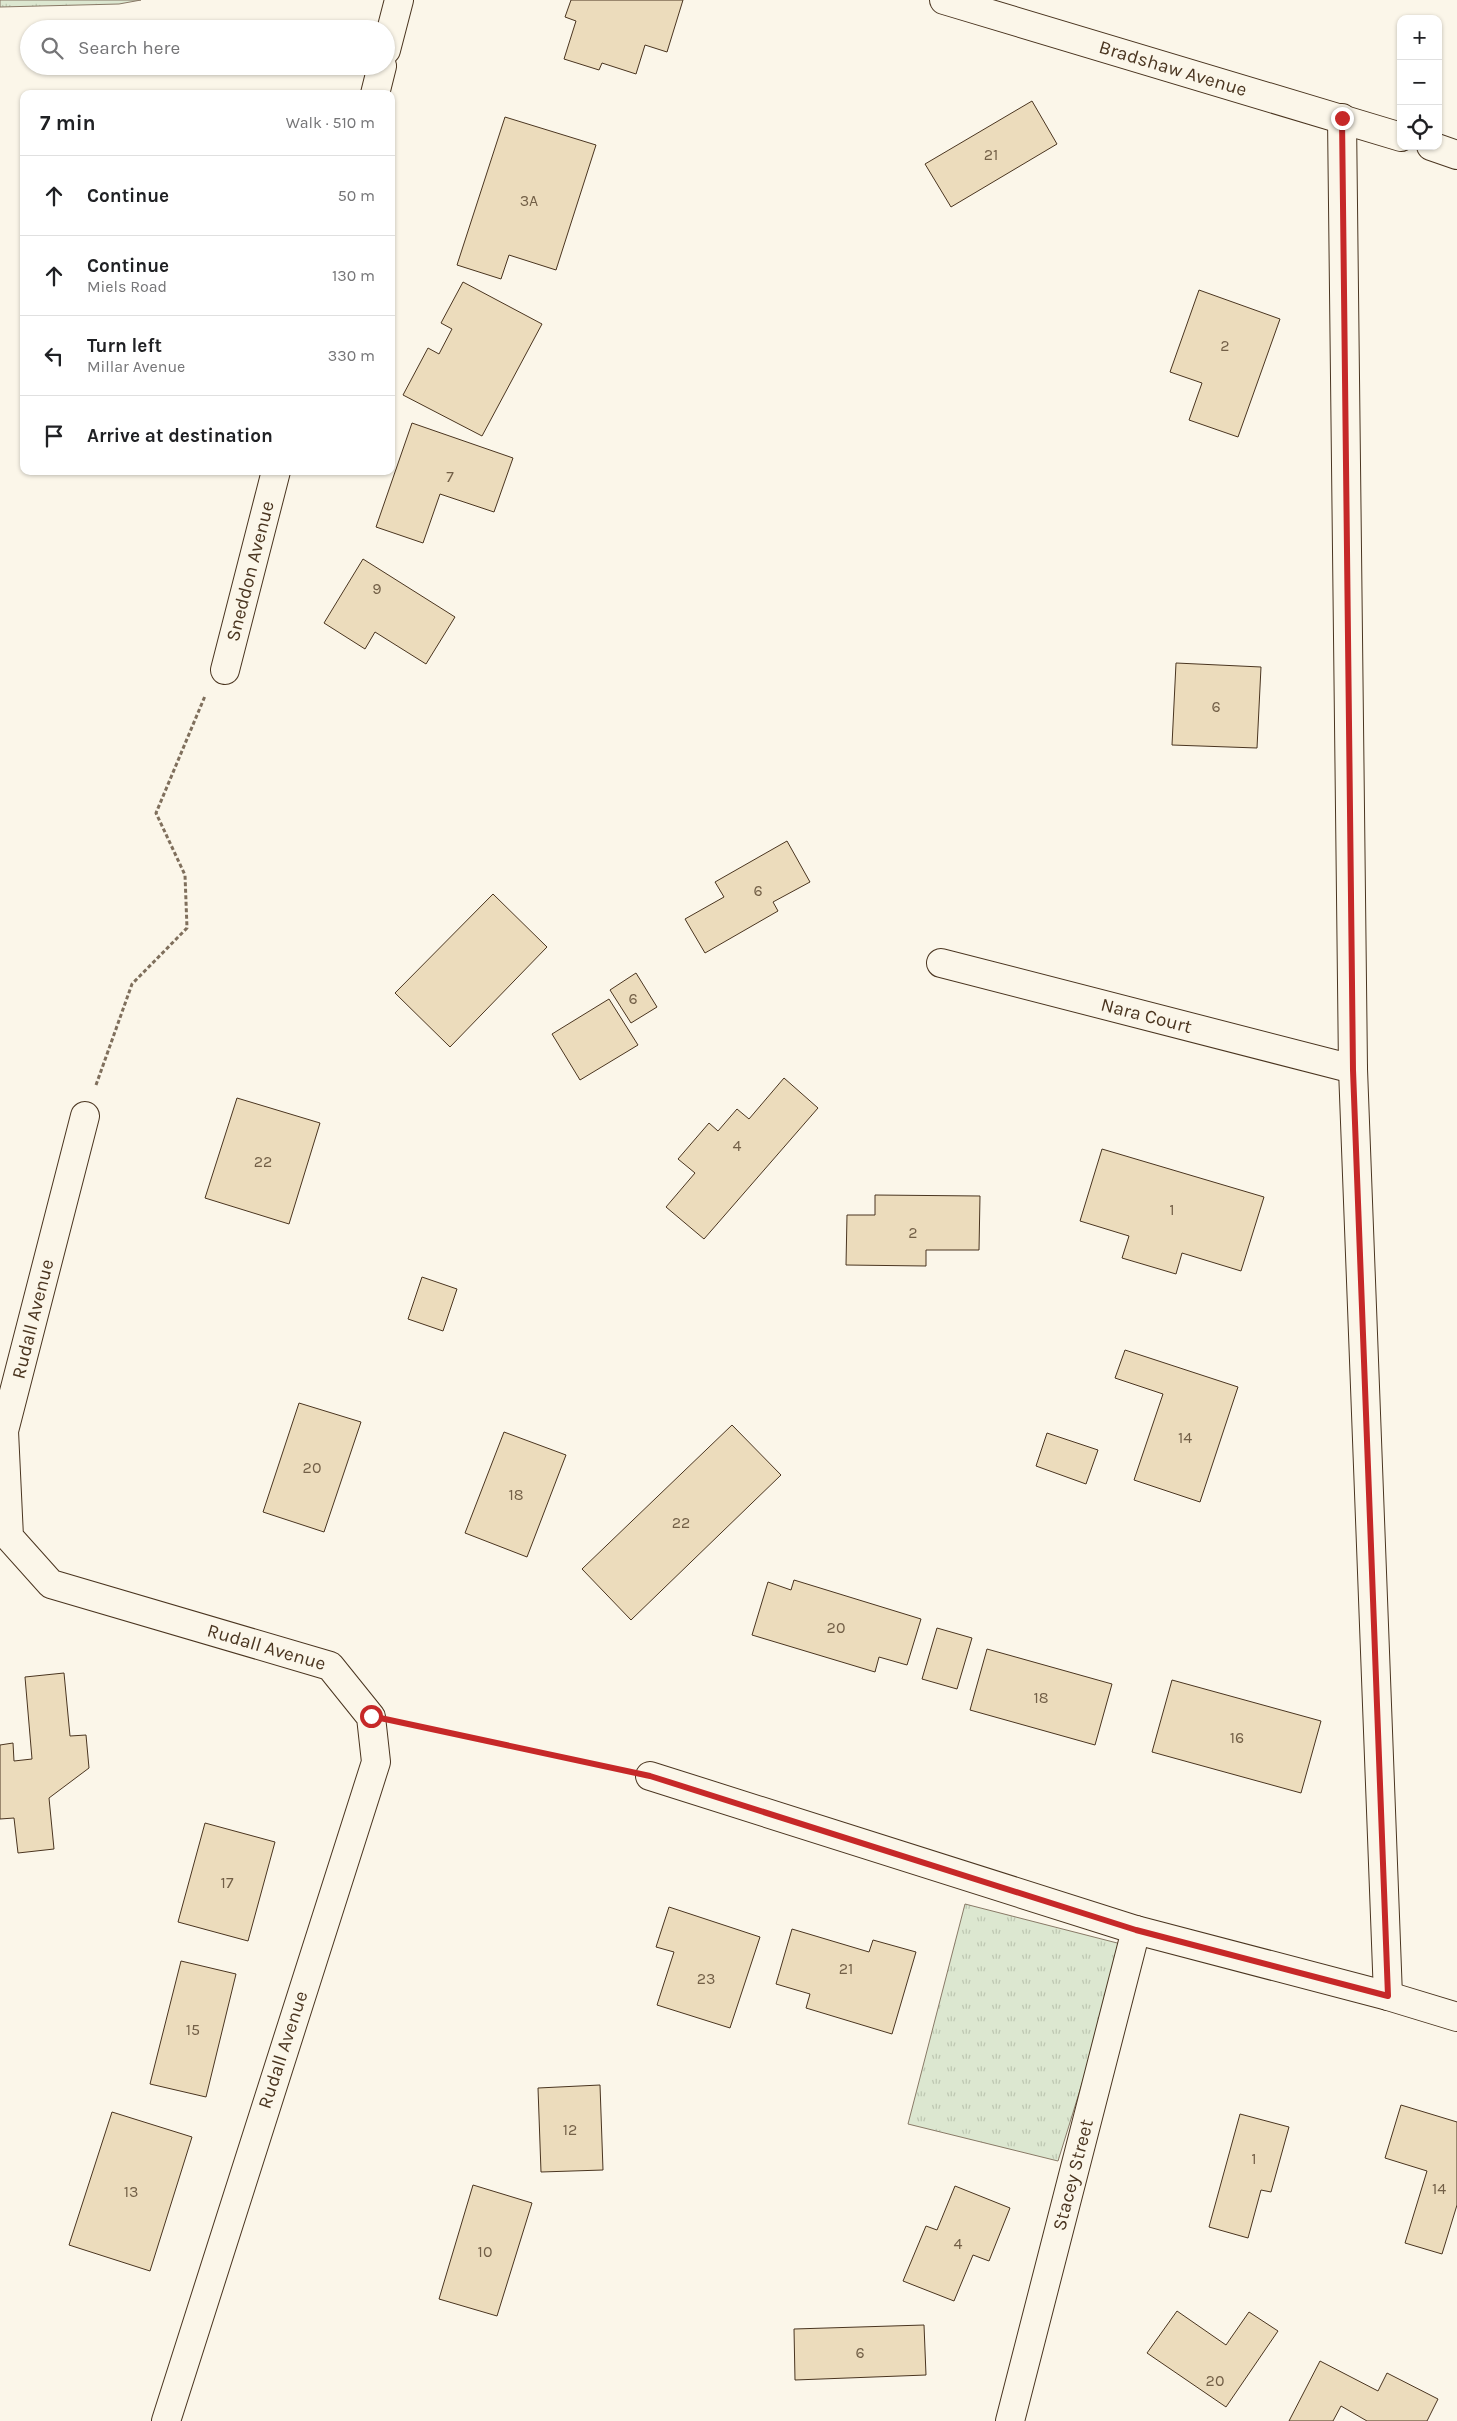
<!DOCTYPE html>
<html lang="en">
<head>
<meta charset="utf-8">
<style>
  body { margin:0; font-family:Karla,sans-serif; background:#f6f6f6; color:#202124 }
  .controls { position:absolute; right:15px; top:15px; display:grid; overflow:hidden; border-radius:10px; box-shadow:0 1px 4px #0004 }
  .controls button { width:45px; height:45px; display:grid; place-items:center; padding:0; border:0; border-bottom:1px solid #e0e0e0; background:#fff; color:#202124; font:25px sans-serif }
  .stop { position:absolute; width:15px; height:15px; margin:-11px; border:4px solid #c62828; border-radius:50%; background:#fff }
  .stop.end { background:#c62828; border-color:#fff; box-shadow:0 1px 5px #0008 }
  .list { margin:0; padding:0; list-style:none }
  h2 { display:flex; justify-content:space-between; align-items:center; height:65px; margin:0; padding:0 20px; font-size:21px }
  h2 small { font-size:16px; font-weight:400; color:#757577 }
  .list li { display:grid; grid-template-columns:32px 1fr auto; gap:15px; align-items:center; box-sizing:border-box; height:80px; padding:0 20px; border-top:1px solid #e0e0e0 }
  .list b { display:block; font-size:19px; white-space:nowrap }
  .list p { margin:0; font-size:16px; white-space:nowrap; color:#757577 }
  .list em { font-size:16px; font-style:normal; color:#757577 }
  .icon { flex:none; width:28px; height:28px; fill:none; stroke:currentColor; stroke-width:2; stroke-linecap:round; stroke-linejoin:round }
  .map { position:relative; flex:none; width:1457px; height:2421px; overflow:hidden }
  .search { position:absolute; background:#fff; box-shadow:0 1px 4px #0004; left:20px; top:20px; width:375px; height:55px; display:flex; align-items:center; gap:12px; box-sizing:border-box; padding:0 18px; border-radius:28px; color:#757577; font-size:19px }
  .panel { position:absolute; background:#fff; box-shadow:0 1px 4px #0004; left:20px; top:90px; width:375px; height:385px; border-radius:10px }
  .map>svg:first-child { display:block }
</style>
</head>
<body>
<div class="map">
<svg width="1457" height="2421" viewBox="0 0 1457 2421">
  <defs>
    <pattern id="grass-tufts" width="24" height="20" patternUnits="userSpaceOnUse" patternTransform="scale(1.25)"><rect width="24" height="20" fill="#dce7d0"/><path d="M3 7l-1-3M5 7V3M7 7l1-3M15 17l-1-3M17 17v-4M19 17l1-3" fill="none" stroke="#bec7b2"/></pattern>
  </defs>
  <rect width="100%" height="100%" fill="#fbf6e9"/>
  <path fill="url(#grass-tufts)" stroke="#887966" d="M0 0H141L119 4 0 7Z
    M965 1904 1125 1945 1058 2161 908 2124Z"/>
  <path fill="#ecdcbc" stroke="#4a3520" d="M571 0H683L667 52 645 45 636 74 602 63 599 70 564 59 576 21 565 17Z
    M1032 101 1057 144 951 207 925 164Z
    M505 117 596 145 556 270 509 255 501 279 457 265Z
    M463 282 542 324 482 436 403 395 428 348 439 354 452 329 441 323Z
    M1199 290 1280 319 1238 437 1189 420 1202 383 1170 372Z
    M412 423 513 458 494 512 440 494 423 543 376 527Z
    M363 559 455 617 426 664 375 632 365 649 324 623Z
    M1176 663 1261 667 1257 748 1172 745Z
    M787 841 810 882 773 902 778 911 705 953 685 919 724 897 715 882Z
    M493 894 547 947 450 1047 395 993Z
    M636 973 657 1007 631 1023 610 990Z
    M609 999 638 1045 580 1080 552 1034Z
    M784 1078 818 1108 704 1239 666 1207 695 1173 678 1159 709 1123 718 1131 737 1109 749 1119Z
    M237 1098 320 1123 289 1224 205 1198Z
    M1102 1149 1264 1197 1241 1271 1182 1253 1176 1274 1122 1258 1129 1236 1080 1221Z
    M875 1195 980 1196 979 1250H926V1266L846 1265 847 1215H875Z
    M422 1277 457 1289 443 1331 408 1319Z
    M1125 1350 1238 1387 1200 1502 1134 1480 1163 1394 1115 1378Z
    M299 1403 361 1422 324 1532 263 1512Z
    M732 1425 781 1475 631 1620 582 1569Z
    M504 1432 566 1455 527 1557 465 1533Z
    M1047 1433 1098 1450 1086 1484 1036 1466Z
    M794 1580 921 1619 907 1665 879 1657 875 1672 752 1635 768 1582 791 1590Z
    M937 1628 972 1638 957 1689 922 1679Z
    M987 1649 1112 1684 1095 1745 970 1710Z
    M64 1673 70 1736 86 1735 89 1768 49 1798 54 1849 18 1853 14 1818 0 1819V1745L13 1743 14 1761 32 1759 25 1677Z
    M1172 1680 1321 1721 1301 1793 1152 1752Z
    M205 1823 275 1842 248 1941 178 1922Z
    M669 1907 760 1937 730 2028 657 2005 674 1952 656 1947Z
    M792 1929 869 1952 873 1940 916 1952 892 2034 806 2008 810 1994 776 1984Z
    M181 1961 236 1974 206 2097 150 2084Z
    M600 2085 603 2170 541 2172 538 2088Z
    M1401 2105 1457 2122V2205L1442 2254 1405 2243 1427 2171 1385 2158Z
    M112 2112 192 2137 150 2271 69 2245Z
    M1240 2114 1289 2127 1271 2192 1261 2190 1248 2238 1209 2227Z
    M473 2185 532 2203 497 2316 439 2299Z
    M955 2186 1010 2208 989 2261 973 2255 954 2301 903 2281 926 2226 937 2230Z
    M1177 2311 1226 2345 1249 2312 1278 2331 1226 2407 1147 2353Z
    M924 2325 926 2375 795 2380 794 2329Z
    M1320 2361 1378 2391 1387 2373 1438 2399 1427 2421H1367L1341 2406 1333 2421H1289Z"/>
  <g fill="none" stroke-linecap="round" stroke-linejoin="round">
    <defs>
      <g id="street">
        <path id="s1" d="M944 0 1401 137"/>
        <path d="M386 50 399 0"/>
        <path d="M375 94 382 66"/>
        <path d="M1342 118 1353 1069 1388 1996"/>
        <path d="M1431 146 1457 155"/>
        <path id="s2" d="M225 670 276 471"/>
        <path id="s3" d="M941 963 1353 1069"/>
        <path id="s4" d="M85 1116 4 1431 9 1537 51 1584 330 1666 371 1717 376 1762 166 2421"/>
        <path d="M650 1776 1136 1930 1388 1996 1457 2017"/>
        <path id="s5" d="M1010 2421 1136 1930"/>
      </g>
    </defs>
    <use href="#street" stroke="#4a3520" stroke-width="30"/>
    <path stroke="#7f6f5c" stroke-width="3" stroke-dasharray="4 2.5" stroke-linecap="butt" d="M96 1085 132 984 187 928 185 875 156 813 205 696
      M406 1724 617 1769"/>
    <use href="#street" stroke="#fbf6e9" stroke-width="28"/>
  </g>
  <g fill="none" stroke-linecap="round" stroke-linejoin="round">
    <path stroke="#c62828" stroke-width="6" d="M371 1716 650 1776 1136 1930 1388 1996 1353 1070 1342 118"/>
  </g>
  <g text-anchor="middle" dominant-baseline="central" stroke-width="4" stroke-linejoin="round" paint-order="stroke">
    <g font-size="16" fill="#725f47">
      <text x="991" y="154">21</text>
      <text x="529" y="200">3A</text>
      <text x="1225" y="345">2</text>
      <text x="450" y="476">7</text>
      <text x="377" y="588">9</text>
      <text x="1216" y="706">6</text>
      <text x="758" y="890">6</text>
      <text x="633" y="998">6</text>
      <text x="737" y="1145">4</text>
      <text x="263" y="1161">22</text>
      <text x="1172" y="1209">1</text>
      <text x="913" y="1232">2</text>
      <text x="1185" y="1437">14</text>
      <text x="312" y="1467">20</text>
      <text x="516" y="1494">18</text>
      <text x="681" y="1522">22</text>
      <text x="836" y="1627">20</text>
      <text x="1041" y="1697">18</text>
      <text x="1237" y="1737">16</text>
      <text x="227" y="1882">17</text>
      <text x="846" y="1968">21</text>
      <text x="706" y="1978">23</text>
      <text x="193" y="2029">15</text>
      <text x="570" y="2129">12</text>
      <text x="1254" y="2158">1</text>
      <text x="1439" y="2188">14</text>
      <text x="131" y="2191">13</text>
      <text x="958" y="2243">4</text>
      <text x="485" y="2251">10</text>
      <text x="860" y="2352">6</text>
      <text x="1215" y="2380">20</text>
    </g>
    <g font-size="19" fill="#4a3520" stroke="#fbf6e9">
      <text stroke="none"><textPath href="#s1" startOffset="239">Bradshaw Avenue</textPath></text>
      <text stroke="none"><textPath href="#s2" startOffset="102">Sneddon Avenue</textPath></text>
      <text stroke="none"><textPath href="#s3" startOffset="212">Nara Court</textPath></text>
      <text transform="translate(33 1319) rotate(-76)">Rudall Avenue</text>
      <text stroke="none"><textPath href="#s4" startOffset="719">Rudall Avenue</textPath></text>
      <text transform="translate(283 2050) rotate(-72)">Rudall Avenue</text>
      <text stroke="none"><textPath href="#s5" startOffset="254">Stacey Street</textPath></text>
    </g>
  </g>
</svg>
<div class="controls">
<button>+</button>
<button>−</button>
<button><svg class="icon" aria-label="locate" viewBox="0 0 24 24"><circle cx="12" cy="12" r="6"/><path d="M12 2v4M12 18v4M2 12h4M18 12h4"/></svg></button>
</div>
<div class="stop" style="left:371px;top:1716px"></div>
<div class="stop end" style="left:1342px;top:118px"></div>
<div class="search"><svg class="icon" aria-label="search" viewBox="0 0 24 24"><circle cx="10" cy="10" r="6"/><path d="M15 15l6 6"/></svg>Search here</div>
<section class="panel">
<h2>7 min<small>Walk · 510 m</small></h2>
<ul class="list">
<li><svg class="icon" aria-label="ahead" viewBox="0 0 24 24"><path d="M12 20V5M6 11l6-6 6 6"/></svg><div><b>Continue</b></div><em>50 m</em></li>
<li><svg class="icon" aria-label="ahead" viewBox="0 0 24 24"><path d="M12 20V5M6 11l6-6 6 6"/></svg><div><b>Continue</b><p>Miels Road</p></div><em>130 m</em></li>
<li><svg class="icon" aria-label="left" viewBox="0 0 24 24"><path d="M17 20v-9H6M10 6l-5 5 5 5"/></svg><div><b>Turn left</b><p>Millar Avenue</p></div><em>330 m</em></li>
<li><svg class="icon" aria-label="arrive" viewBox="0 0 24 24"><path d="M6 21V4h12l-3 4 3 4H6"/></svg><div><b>Arrive at destination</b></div></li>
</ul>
</section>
</div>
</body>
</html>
